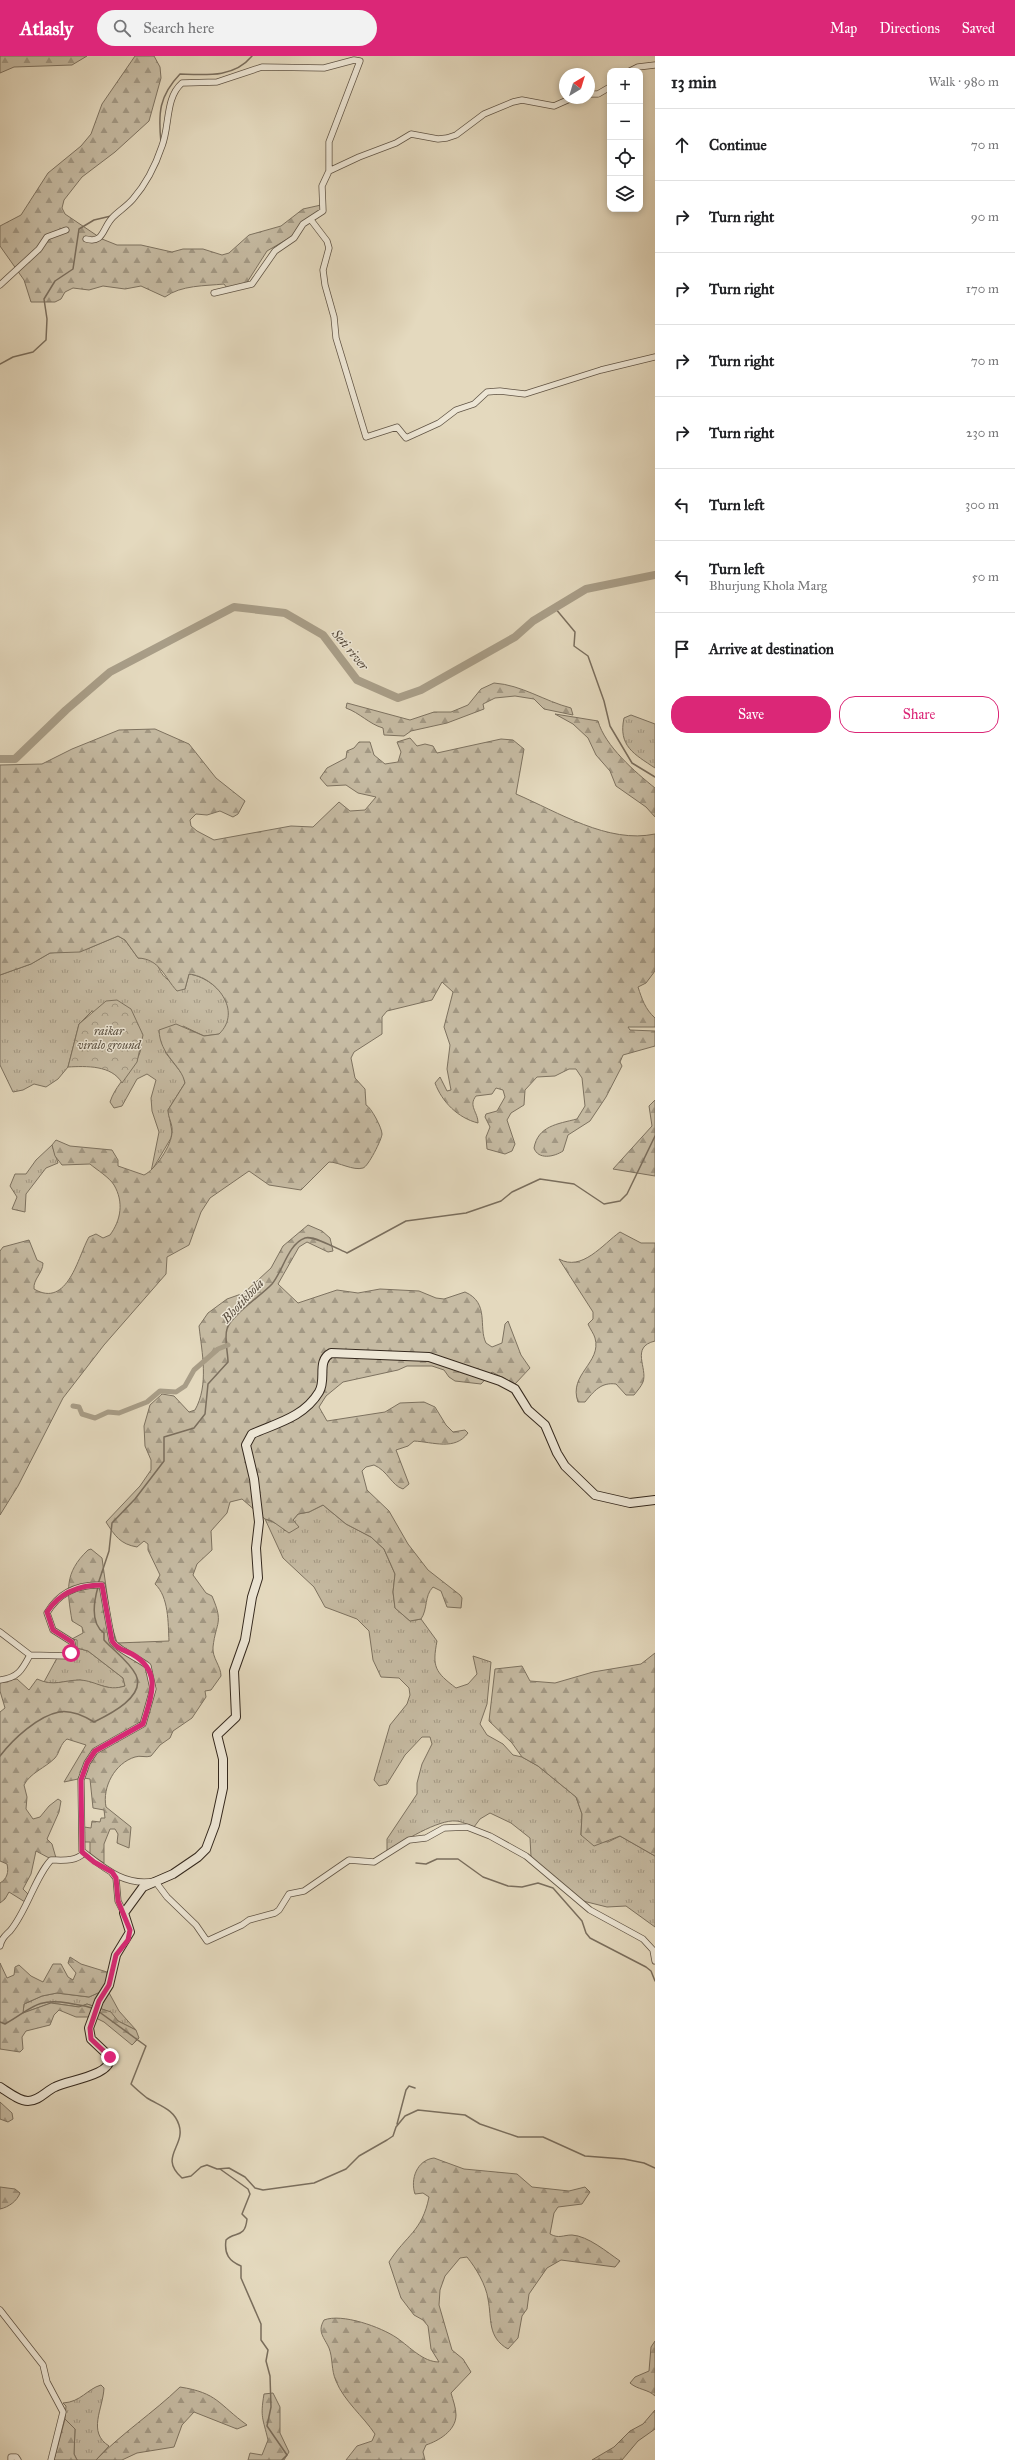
<!DOCTYPE html>
<html lang="en">
<head>
<meta charset="utf-8">
<style>
  body { margin:0; font-family:"IM FELL Great Primer",serif; background:#f2f2f2; color:#202124 }
  .controls { position:absolute; right:12px; top:12px; display:grid; overflow:hidden; border-radius:8px; box-shadow:0 2px 6px #0003 }
  .controls button { width:36px; height:36px; display:grid; place-items:center; padding:0; border:0; border-bottom:1px solid #e0e0e0; background:#fff; color:#202124; font:20px sans-serif }
  .compass { position:absolute; left:559px; top:12px; width:36px; height:36px; border-radius:50%; background:#fff; box-shadow:0 2px 6px #0003; rotate:38deg }
  .stop { position:absolute; width:12px; height:12px; margin:-9px; border:3px solid #db2777; border-radius:50%; background:#fff }
  .stop.end { background:#db2777; border-color:#fff; box-shadow:0 1px 4px #0008 }
  .list { margin:0; padding:0; list-style:none }
  h2 { display:flex; justify-content:space-between; align-items:center; height:52px; margin:0; padding:0 16px; font-size:17px }
  h2 small { font-size:13px; font-weight:400; color:#757577 }
  .list li { display:grid; grid-template-columns:26px 1fr auto; gap:12px; align-items:center; box-sizing:border-box; height:72px; padding:0 16px; border-top:1px solid #e0e0e0 }
  .list b { display:block; font-size:15px; white-space:nowrap }
  .list p { margin:0; font-size:13px; white-space:nowrap; color:#757577 }
  .list em { font-size:13px; font-style:normal; color:#757577 }
  .actions { display:flex; gap:8px; padding:12px 16px }
  .actions a { flex:1; padding:9px 0; border:1px solid #db2777; border-radius:16px; text-align:center; font-size:14px; color:#db2777 }
  .actions .main { background:#db2777; color:#fff }
  .icon { flex:none; width:22px; height:22px; fill:none; stroke:currentColor; stroke-width:2; stroke-linecap:round; stroke-linejoin:round }
  .map { position:relative; flex:none; width:655px; height:2404px; overflow:hidden }
  header { display:flex; align-items:center; gap:24px; box-sizing:border-box; height:56px; padding:0 20px; background:#db2777; color:#fff }
  header strong { font-size:19px }
  nav { display:flex; gap:22px; margin-inline-start:auto; font-size:14px }
  .search { width:280px; height:36px; background:#f2f2f2; display:flex; align-items:center; gap:10px; box-sizing:border-box; padding:0 14px; border-radius:22px; color:#757577; font-size:15px }
  main { display:flex }
  aside { flex:1; background:#fff }
  .map>svg:first-child { display:block }
</style>
</head>
<body>
<header>
<strong>Atlasly</strong>
<div class="search"><svg class="icon" aria-label="search" viewBox="0 0 24 24"><circle cx="10" cy="10" r="6"/><path d="M15 15l6 6"/></svg>Search here</div>
<nav><a>Map</a><a>Directions</a><a>Saved</a></nav>
</header>
<main>
<div class="map">
<svg width="655" height="2404" viewBox="0 0 655 2404">
  <defs>
    <pattern id="grass-tufts" width="24" height="20" patternUnits="userSpaceOnUse"><rect width="24" height="20" fill="#c6bba3"/><path d="M3 7l-1-3M5 7V3M7 7l1-3M15 17l-1-3M17 17v-4M19 17l1-3" fill="none" stroke="#a29884"/></pattern>
    <pattern id="forest-firs" width="22" height="20" patternUnits="userSpaceOnUse"><rect width="22" height="20" fill="#c6bba3"/><path d="M5 1l3.5 6h-7zM16 11l3.5 6h-7z" fill="#a29884"/></pattern>
    <pattern id="park-crowns" width="20" height="18" patternUnits="userSpaceOnUse"><rect width="20" height="18" fill="#c6bba3"/><path d="M2 6a3 3 0 1 1 6 0M12 15a3 3 0 1 1 6 0" fill="none" stroke="#a29884"/></pattern>
  </defs>
  <rect width="100%" height="100%" fill="#e4d9be"/>
  <filter id="stains"><feTurbulence type="fractalNoise" baseFrequency=".005" numOctaves="4"/><feColorMatrix values="0 0 0 0 .2 0 0 0 0 .09 0 0 0 0 .02 0 0 0 .5 -.17"/></filter>
  <radialGradient id="worn" r=".72"><stop offset=".6" stop-color="#630" stop-opacity="0"/><stop offset="1" stop-color="#630" stop-opacity=".3"/></radialGradient>
  <path fill="url(#grass-tufts)" stroke="#7d7260" d="M631 659 655 668V712C634 698 618 690 624 662Z
    M118 880 125 884 138 902C164 903 154 913 167 923 172 927 179 930 185 933L189 918C216 922 244 954 220 978L204 980 183 970 165 996 183 1019 185 1027 168 1054 172 1076 171 1082 151 1116 159 1076 152 1055 151 1042 156 1024 147 1018 137 1023 122 1050 114 1052 110 1046C119 1018 154 1003 137 968L92 955 79 968 68 1011 58 1023 46 1031 34 1028 23 1034 13 1036 0 1009V919L31 908 50 897 87 893Z
    M52 1089 58 1107 46 1112 26 1138 25 1156 12 1153 17 1141 10 1130 15 1118H26L36 1104Z
    M323 1449 346 1468 371 1481 384 1493 395 1518 393 1536 395 1552 410 1565 421 1563 437 1585C432 1611 435 1616 456 1632L468 1628 477 1618 473 1600 491 1606 487 1648 480 1668 487 1679 503 1688 513 1699 522 1701 538 1710 576 1741 582 1758 581 1779 608 1786 620 1780 655 1800V1871L626 1850 607 1851 583 1845 531 1801 530 1782 511 1767 490 1757 480 1763 474 1771C468 1769 461 1765 456 1765 439 1763 401 1786 387 1796V1783L417 1738V1727L422 1708 432 1688 430 1681H422L405 1699 387 1728 379 1730 374 1724 390 1669 407 1648 410 1639 409 1632 399 1622 381 1621 373 1604 369 1575 357 1563 325 1551 314 1531 283 1502 265 1463 280 1469 285 1475 296 1467 293 1464 298 1458 309 1456Z
    M77 1592 88 1595 123 1622 125 1630 114 1633 80 1624 48 1628 44 1626 57 1602 72 1599Z
    M107 1933 119 1955 136 1974 118 1965 110 1956 87 1948 79 1951 51 1947 23 1957 24 1948 42 1940 57 1937 89 1941Z
    M101 2329 104 2332C103 2353 87 2376 109 2390L96 2404H77L74 2398 75 2373 65 2363 66 2350 63 2347C81 2346 87 2333 101 2329Z"/>
  <path fill="url(#forest-firs)" stroke="#7d7260" d="M0 0H87L72 9 14 11 0 17Z
    M135 0H154L160 11 161 22 149 65 115 96 82 121 64 144 62 152 65 158 102 183 117 189H141L172 196 183 193H203L222 199 229 197 249 179 281 170 303 153 321 149 322 154 298 172 291 181 267 195 246 228 227 232 224 228C205 230 181 229 165 241L141 230 125 233 103 230 89 234 73 232 65 236 61 243 55 246H31L24 224 0 190V170L21 159 48 117 81 90 91 78 102 48Z
    M494 627C522 629 544 645 571 652L573 659 544 653 534 643 515 640 495 642 483 648 484 653 447 667 411 675 404 680 384 679 383 672C369 668 360 657 346 652L347 647 410 664 434 656H451L468 649 481 633Z
    M555 658 598 665C605 690 635 716 655 732V761L646 751 616 730 610 715 596 699 588 682 573 668Z
    M155 673 189 688 216 722 245 745 238 758 233 761 220 755 207 759 196 758 190 764 191 770 197 775 214 784 291 770 313 771 339 746 350 755 365 754 376 741 358 737 346 729 327 730 320 722 327 712 346 702 347 695 354 692 359 686H370L374 699 385 708 398 706 401 696 397 686 410 682 417 690 425 688 433 690 437 697 501 683 513 684 524 693 516 738C558 756 608 788 655 778V915L646 927 638 931C642 943 645 953 655 962V971H628L630 974 655 975V990L623 999 620 1006 622 1010 606 1041 590 1065 568 1079 563 1095C554 1101 538 1104 534 1092 538 1070 557 1068 577 1063L585 1050 582 1022 576 1013H569L555 1020 537 1021 525 1034 524 1049 511 1057 507 1064 515 1088 512 1095 505 1098 487 1093 486 1081 490 1071 485 1061 486 1058 497 1055 505 1041 503 1034 496 1032 492 1038 476 1040C468 1050 478 1056 478 1067 458 1062 442 1046 435 1027L440 1021 447 1035 451 1034 447 1013 450 989 444 971 453 936 442 926 432 944 387 955 382 961V978L354 996 351 1002 355 1022 365 1033 366 1049C371 1051 382 1072 382 1078 382 1083 368 1111 363 1112 353 1115 339 1106 329 1106L301 1134 269 1129 249 1115 210 1142 201 1156 189 1189 167 1201 166 1218 104 1289 63 1342 18 1430 0 1459V1195L3 1191 29 1184 37 1204 43 1207C43 1217 33 1223 34 1233 68 1253 78 1200 89 1181L96 1178 103 1182 110 1179C121 1164 124 1146 114 1129 109 1121 97 1114 90 1108L62 1109 55 1100 52 1089 56 1084 70 1090 112 1094 118 1104V1110L144 1119C155 1114 172 1089 172 1076 173 1068 168 1062 168 1054L185 1027C181 1008 160 1000 159 974L176 968 204 980 219 978C243 955 216 921 189 918L185 933 177 935C164 921 160 903 138 902L125 884 118 880 80 896 50 897 31 908 0 919V709L42 708 72 693 119 674Z
    M655 1044V1120L613 1113 652 1070 649 1050Z
    M308 1169 322 1175 330 1182 333 1195 328 1196 307 1186 299 1191 278 1228 298 1247 337 1234 358 1237 380 1233 419 1235 436 1242 444 1243 465 1236C490 1247 478 1271 486 1287L492 1291 502 1287 505 1268 508 1265 521 1299 530 1312 515 1328 492 1316 481 1328 455 1325 449 1321 444 1314 432 1310H407L398 1314 343 1326 326 1340 319 1351 327 1365 385 1356 400 1347 424 1346 435 1351 446 1369 453 1376 465 1374 468 1377C455 1395 433 1386 414 1385L408 1390 396 1394 409 1428 403 1433C391 1429 388 1415 374 1409L366 1411 362 1415 367 1434 389 1455 408 1488 428 1514 460 1539 462 1542 461 1552 447 1551 441 1535 433 1531C424 1540 428 1553 421 1563L410 1565 395 1552 393 1536 395 1518 384 1493 371 1481 346 1468 323 1449 309 1456 298 1458 293 1464 299 1471 289 1477 272 1465 265 1463 242 1443 230 1446 227 1457 211 1475 212 1494 197 1508 193 1519 206 1537 212 1540C224 1568 216 1565 213 1591 212 1602 221 1610 221 1620L211 1634 205 1635 206 1641 192 1662 173 1675 170 1682 160 1689 151 1700C146 1702 140 1699 135 1701 115 1707 102 1731 106 1751L131 1771 129 1792 117 1787 118 1778 115 1773H110L104 1788V1807L90 1799V1786H84V1771L91 1772 92 1765 100 1766 101 1762H105L104 1754 93 1752 90 1723 84 1722 88 1714 84 1710 78 1723 64 1726 86 1689 67 1683C60 1688 60 1696 55 1702 45 1712 30 1717 24 1729L27 1741 26 1753 33 1763 40 1761 49 1750 58 1743 61 1745 59 1756 47 1783 52 1788 56 1802 51 1803 36 1795 31 1818 23 1833 29 1839 25 1846 9 1836 5 1843 0 1847V1827C7 1823 9 1816 7 1808L0 1805V1656L5 1652 0 1635V1625L17 1623 29 1634 37 1623C54 1631 63 1624 80 1624 97 1625 106 1636 125 1630L123 1622 88 1595 77 1592V1584L72 1583 83 1577 82 1571 72 1565C67 1534 64 1517 88 1494L91 1493 102 1502 111 1567 117 1587 169 1585C168 1567 169 1541 155 1528L160 1519 148 1494V1488L144 1485 137 1491C120 1488 115 1480 106 1466L140 1430 151 1414V1404L145 1390 144 1370 150 1349 162 1338 174 1340 189 1356 195 1354C209 1329 202 1297 199 1270L208 1257 227 1243 244 1237 271 1212 283 1190Z
    M620 1176 641 1187H655V1285C630 1291 648 1312 643 1326 641 1331 637 1335 634 1339H626L616 1328C601 1326 594 1335 585 1346H578C568 1318 602 1307 595 1282 594 1278 590 1273 588 1268L593 1263V1256L559 1203C582 1216 603 1188 620 1176Z
    M655 1597V1800L620 1780 594 1790 581 1779 582 1758 576 1741 538 1710 522 1701 512 1687 489 1665 495 1613 522 1610 530 1625 555 1627 593 1616 641 1608Z
    M70 1901 81 1908 107 1916V1933L89 1941 57 1937 42 1940 24 1948 23 1957 51 1947 79 1951 87 1948 111 1956 118 1965 136 1974 139 1982 132 1989 104 1966 94 1961H76L59 1954 54 1959 50 1969 26 1975 22 1981 23 1993 20 1996 0 1993V1907L7 1922 14 1919 15 1911 19 1909 31 1920 43 1926 53 1908H61L68 1921 73 1924 76 1917 68 1907Z
    M0 2046 12 2057 13 2063 8 2066 0 2063Z
    M434 2102 464 2113 517 2118 532 2131 569 2135 585 2131 590 2136 582 2148 558 2151 554 2157 550 2178C559 2183 563 2179 572 2179 588 2180 607 2196 620 2205L615 2211 561 2204 547 2212 529 2238 527 2253 522 2260 518 2282 508 2293C487 2281 492 2263 488 2243 486 2229 476 2212 467 2201L460 2202 445 2220 440 2234 439 2249 452 2294 463 2303 471 2316 451 2337C453 2344 456 2352 456 2359 456 2375 438 2385 426 2389L423 2396 425 2404H346L357 2390 372 2385 375 2378C363 2360 344 2345 336 2325 331 2314 333 2302 329 2292 324 2281 317 2276 324 2264 342 2257 381 2271 397 2282 410 2291 423 2306 439 2306L431 2293 428 2270 423 2264 414 2259 401 2242 389 2206C406 2179 422 2176 429 2141L423 2137 415 2138C410 2123 417 2104 434 2102Z
    M0 2131 15 2133 20 2137C17 2145 9 2151 0 2153Z
    M655 2285V2340C648 2333 638 2334 630 2327L635 2321 649 2315 651 2291Z
    M180 2331C218 2337 218 2348 247 2369L237 2373 194 2356 182 2369 174 2391 137 2397 122 2404H96C122 2377 153 2357 180 2331Z
    M273 2337 280 2351V2377L289 2396 284 2404H248L250 2397 262 2399 268 2384C263 2362 260 2362 264 2338Z
    M655 2354V2373L638 2385 622 2404H592L614 2391 630 2375 643 2368Z
    M65 2363 75 2373 74 2398 77 2404H54Z"/>
  <path fill="url(#park-crowns)" stroke="#7d7260" d="M117 944 131 953 143 979 137 1006 122 1027C112 1009 86 1010 68 1011L79 968 106 945Z"/>
  <g fill="none" stroke-linecap="round" stroke-linejoin="round">
    <path stroke="#7a6e5d" stroke-width="1.5" d="M161 87C158 57 159 40 180 18 206 19 234 22 252 0
      M0 308 13 301 33 296 46 284 47 263 44 243 55 225 73 213 79 173 94 164 111 160
      M555 552 575 576 574 590 588 600 604 645 610 670 632 707 655 721
      M98 1528 109 1495 112 1467 135 1443 164 1405V1381L194 1372 205 1358 208 1328 228 1306C228 1297 224 1282 227 1273 230 1260 262 1239 272 1228 283 1215 288 1188 305 1182 313 1179 338 1193 347 1197L406 1165 466 1157 501 1145 512 1136 540 1123 574 1128 604 1148 620 1145 627 1138 655 1080
      M0 1700C13 1683 38 1660 59 1656 71 1654 84 1660 94 1666 108 1659 146 1641 136 1619 129 1605 114 1595 104 1584V1577C90 1567 94 1545 98 1531
      M416 1807 426 1808 437 1803H458L483 1821 508 1830 522 1831 538 1827 553 1832 582 1865 586 1877 590 1882 646 1911 651 1915 655 1925
      M98 1955 146 1990 131 2028C136 2033 142 2038 147 2042 160 2050 174 2053 179 2069 186 2090 158 2101 182 2122L191 2120 201 2111 207 2109 217 2113 229 2112 245 2121 255 2132 263 2134 314 2127 346 2113 359 2100 387 2084 393 2080 396 2071 405 2060 418 2054 465 2059 480 2068 518 2081H543L585 2100 624 2103 644 2107 655 2112
      M0 1966 5 1968C32 1953 35 1942 68 1947 77 1949 84 1949 92 1952
      M397 2068 406 2034 409 2030 415 2032
      M220 2113 248 2133 250 2138 242 2158 247 2163C245 2183 235 2175 226 2184 224 2198 229 2205 241 2210V2222L261 2268V2284L268 2294 266 2305 270 2320 271 2351 267 2370 287 2399 282 2404"/>
    <path stroke="#a89d87" stroke-width="5" d="M73 1350 79 1351 82 1358 95 1362 108 1356 119 1357 147 1346 160 1335 176 1336 185 1330 194 1314 218 1293 228 1289"/>
    <path stroke="#a89d87" stroke-width="8" d="M0 703H15L66 654 110 616 234 551 285 557 323 579 357 624 398 642 421 634 515 581 533 565 586 533 655 519"/>
    <defs>
      <path id="street" d="M630 15 638 11 655 9
        M589 38H598L610 31
        M329 115 359 101 396 87 411 78 438 83 447 82 456 79 484 58 513 46 522 44 554 50 572 42
        M311 164 327 185 329 192 323 214 325 229 334 261 336 282 366 381 397 371 406 382 439 367 456 354 474 348 487 336 500 335 525 338 601 314 655 301
        M86 183C104 188 102 172 113 161 119 155 127 150 133 143 146 128 156 108 162 90 170 69 165 42 182 27L217 26 262 11 324 12 354 4 360 5 329 86V115L322 130 323 155 303 168 294 182 275 195 252 228 214 237
        M0 229 39 193 47 181 66 174
        M0 1576 30 1599
        M0 1624C18 1622 22 1614 30 1599L69 1600 73 1593 72 1586 53 1574 47 1557C59 1536 79 1528 102 1529L112 1585C118 1594 138 1602 148 1610L153 1633 143 1668 95 1695 87 1707 81 1724 82 1795C104 1812 125 1831 155 1825L167 1841 196 1869 207 1885 242 1869 249 1864 275 1857 279 1854 289 1838 304 1835 349 1804 374 1806 409 1784 426 1782 444 1772 467 1771 490 1780 526 1800 590 1854 643 1883 653 1894 655 1905
        M112 1817 116 1822 118 1845 124 1857
        M0 1890C2 1882 5 1880 10 1875 27 1855 35 1821 51 1804 62 1804 75 1806 84 1797
        M0 2254 43 2309 47 2326 63 2356 51 2404
        M11 2404V2401H16L18 2404"/>
      <path id="secondary" d="M0 2031C8 2036 19 2045 28 2045 39 2045 46 2035 55 2031 68 2024 112 2020 110 2001L91 1983 89 1972 99 1945 109 1929 116 1899 130 1876 124 1857 143 1831 173 1818 198 1801 206 1793 215 1769 223 1732V1703L217 1679 236 1661 234 1615 245 1584 252 1541 258 1522 256 1492 259 1466 254 1423 246 1389 252 1378C277 1367 304 1361 319 1336 327 1323 316 1305 331 1297L429 1301 500 1325 515 1333 528 1354 545 1369 557 1397 565 1410 595 1439 630 1447 655 1444"/>
    </defs>
    <use href="#street" stroke="#605445" stroke-width="7"/>
    <use href="#secondary" stroke="#34281d" stroke-width="10"/>
    <use href="#street" stroke="#ede6d5" stroke-width="5.5"/>
    <use href="#secondary" stroke="#ede6d5" stroke-width="8"/>
  </g>
  <g fill="none" stroke-linecap="round" stroke-linejoin="round">
    <path stroke="#db2777" stroke-width="5" d="M71 1597 73 1593 72 1586 53 1574 47 1556C60 1536 79 1529 102 1529L112 1585C117 1593 124 1594 132 1598 163 1616 151 1640 143 1668L95 1695 87 1707 81 1724 82 1796 94 1806 112 1816 116 1822 118 1845 130 1874 128 1884 116 1899 109 1929 99 1945 90 1972 91 1983 110 2001"/>
  </g>
  <g text-anchor="middle" dominant-baseline="central" stroke-width="3" stroke-linejoin="round" paint-order="stroke">
    <g font-size="12" font-style="italic" fill="#584d3e" stroke="#ede6d5">
      <text x="109" y="975">raikar<tspan x="109" dy="14">viralo ground</tspan></text>
    </g>
    <g font-size="13" font-style="italic" fill="#574b3d" stroke="#ede6d5">
      <text transform="translate(350 594) rotate(50)">Seti river</text>
      <text transform="translate(243 1245) rotate(-47)">Bhotikhola</text>
    </g>
  </g>
  <rect width="100%" height="100%" filter="url(#stains)"/>
  <rect width="100%" height="100%" fill="url(#worn)"/>
</svg>
<div class="controls">
<button>+</button>
<button>−</button>
<button><svg class="icon" aria-label="locate" viewBox="0 0 24 24"><circle cx="12" cy="12" r="6"/><path d="M12 2v4M12 18v4M2 12h4M18 12h4"/></svg></button>
<button><svg class="icon" aria-label="layers" viewBox="0 0 24 24"><path d="M12 4l9 5-9 5-9-5zM3 14l9 5 9-5"/></svg></button>
</div>
<svg class="compass" viewBox="-18 -18 36 36"><path d="M0-13l5 13h-10z" fill="#e53935"/><path d="M0 13l5-13h-10z" fill="#757577"/></svg>
<div class="stop" style="left:71px;top:1597px"></div>
<div class="stop end" style="left:110px;top:2001px"></div>
</div>
<aside>
<h2>13 min<small>Walk · 980 m</small></h2>
<ul class="list">
<li><svg class="icon" aria-label="ahead" viewBox="0 0 24 24"><path d="M12 20V5M6 11l6-6 6 6"/></svg><div><b>Continue</b></div><em>70 m</em></li>
<li><svg class="icon" aria-label="right" viewBox="0 0 24 24"><path d="M7 20v-9h11M14 6l5 5-5 5"/></svg><div><b>Turn right</b></div><em>90 m</em></li>
<li><svg class="icon" aria-label="right" viewBox="0 0 24 24"><path d="M7 20v-9h11M14 6l5 5-5 5"/></svg><div><b>Turn right</b></div><em>170 m</em></li>
<li><svg class="icon" aria-label="right" viewBox="0 0 24 24"><path d="M7 20v-9h11M14 6l5 5-5 5"/></svg><div><b>Turn right</b></div><em>70 m</em></li>
<li><svg class="icon" aria-label="right" viewBox="0 0 24 24"><path d="M7 20v-9h11M14 6l5 5-5 5"/></svg><div><b>Turn right</b></div><em>230 m</em></li>
<li><svg class="icon" aria-label="left" viewBox="0 0 24 24"><path d="M17 20v-9H6M10 6l-5 5 5 5"/></svg><div><b>Turn left</b></div><em>300 m</em></li>
<li><svg class="icon" aria-label="left" viewBox="0 0 24 24"><path d="M17 20v-9H6M10 6l-5 5 5 5"/></svg><div><b>Turn left</b><p>Bhurjung Khola Marg</p></div><em>50 m</em></li>
<li><svg class="icon" aria-label="arrive" viewBox="0 0 24 24"><path d="M6 21V4h12l-3 4 3 4H6"/></svg><div><b>Arrive at destination</b></div></li>
</ul>
<div class="actions"><a class="main">Save</a><a>Share</a></div>
</aside>
</main>
</body>
</html>
